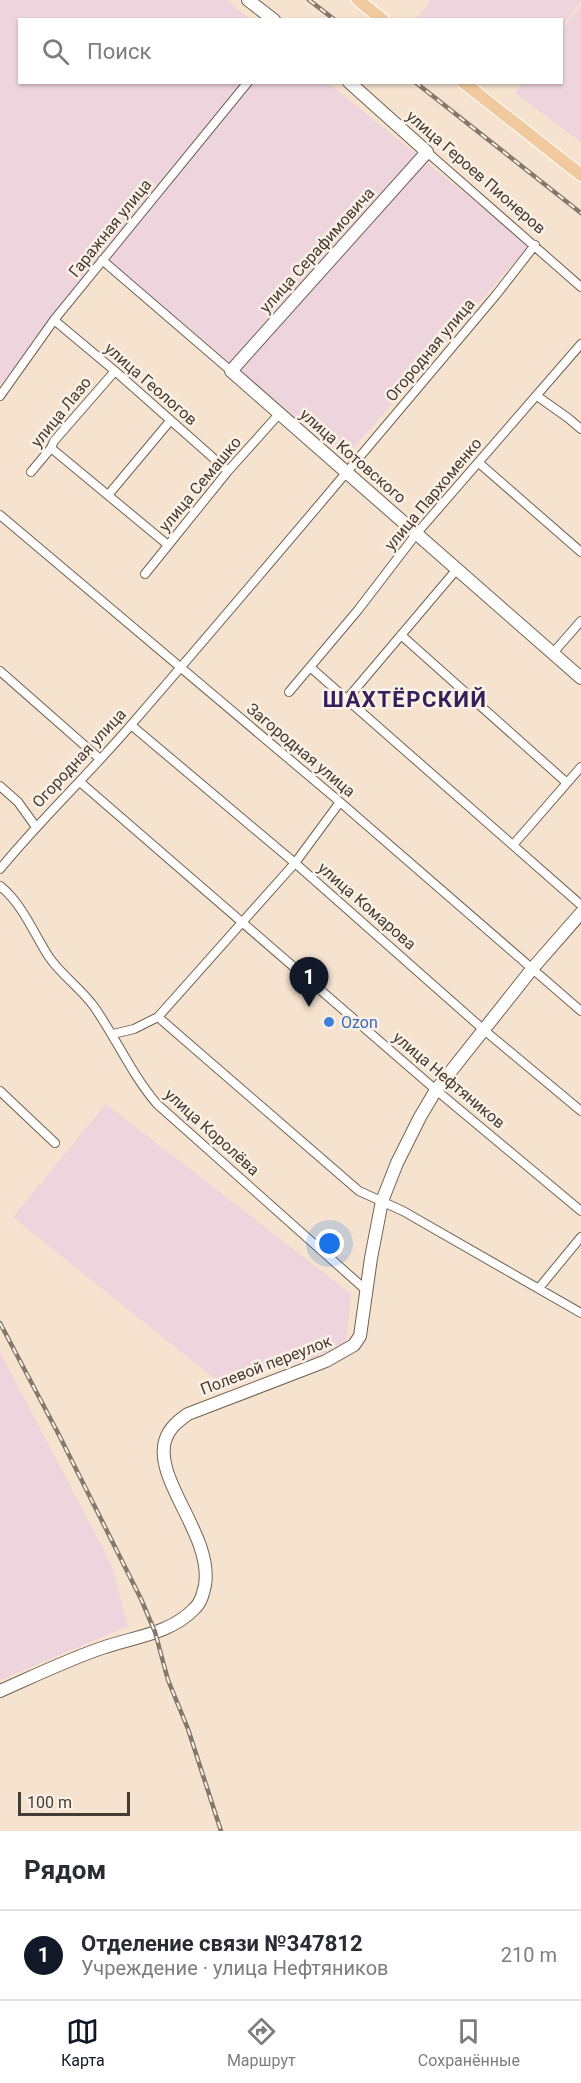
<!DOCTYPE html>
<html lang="ru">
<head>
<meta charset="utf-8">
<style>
  body { margin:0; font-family:Roboto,sans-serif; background:#f7f7f7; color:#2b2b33 }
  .scale { position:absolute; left:18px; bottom:15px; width:112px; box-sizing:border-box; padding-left:6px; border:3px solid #433c34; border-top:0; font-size:16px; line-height:21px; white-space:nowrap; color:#433c34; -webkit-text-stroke:4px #fdf1e6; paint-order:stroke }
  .you { position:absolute; left:330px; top:1244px; width:21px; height:21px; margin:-15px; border:4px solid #fff; border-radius:50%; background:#1a73e8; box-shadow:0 0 0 9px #1a73e833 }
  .badge { display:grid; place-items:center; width:39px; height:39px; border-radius:50%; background:#111827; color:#fff; font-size:20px; font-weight:700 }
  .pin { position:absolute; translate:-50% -50px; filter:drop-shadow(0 2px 3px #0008) }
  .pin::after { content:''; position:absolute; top:32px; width:21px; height:18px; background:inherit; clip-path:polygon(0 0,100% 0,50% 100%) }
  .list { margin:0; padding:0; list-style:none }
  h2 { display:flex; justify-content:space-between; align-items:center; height:78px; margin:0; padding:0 24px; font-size:26px }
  h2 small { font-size:20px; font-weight:400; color:#7c7c81 }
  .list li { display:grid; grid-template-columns:39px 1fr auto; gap:18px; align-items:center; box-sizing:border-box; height:90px; padding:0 24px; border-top:2px solid #e1e1e2 }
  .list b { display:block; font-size:22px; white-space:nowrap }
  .list p { margin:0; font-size:20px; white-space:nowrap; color:#7c7c81 }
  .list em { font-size:20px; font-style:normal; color:#7c7c81 }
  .icon { flex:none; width:33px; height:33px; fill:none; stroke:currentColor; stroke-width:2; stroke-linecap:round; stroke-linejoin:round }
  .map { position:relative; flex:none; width:581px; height:1831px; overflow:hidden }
  .search { position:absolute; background:#fff; box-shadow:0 2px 4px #0004; left:18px; right:18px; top:18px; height:66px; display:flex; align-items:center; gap:15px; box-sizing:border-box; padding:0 21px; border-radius:0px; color:#7c7c81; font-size:22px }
  .sheet { height:168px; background:#fff }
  nav { display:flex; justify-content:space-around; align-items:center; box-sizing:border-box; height:84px; border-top:2px solid #e1e1e2; background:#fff; font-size:16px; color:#7c7c81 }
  nav a { display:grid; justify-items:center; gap:3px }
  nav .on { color:#111827 }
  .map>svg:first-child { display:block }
</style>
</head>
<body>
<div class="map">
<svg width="581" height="1831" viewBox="0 0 581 1831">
  <rect width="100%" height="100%" fill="#f5e2cf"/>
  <path fill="#eed4dd" d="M0 0H226L250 19 20 20V82L328 83 529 245 345 458 109 261 54 320 0 385Z
    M431 0H581V1L562 28V20L416 19Z
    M581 5V142L515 93 523 83 562 82V31Z
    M106 1104 351 1294 346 1342 312 1359 216 1380 13 1217Z
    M0 1352 111 1564 128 1626 0 1680Z"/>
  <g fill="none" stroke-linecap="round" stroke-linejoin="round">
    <defs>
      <path id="street" d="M427 152 581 287
        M102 260 231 371
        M54 320 115 371 228 471
        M0 396 54 320 248 82
        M537 396 568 418 581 429
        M51 448 168 545
        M479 463 581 552
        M31 472 51 448 54 441 115 371
        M109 494 170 421
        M0 515 340 802 581 1011
        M145 574 228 471 279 414
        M401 635 567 783
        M553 653 581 621
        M310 667 581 905
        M0 671 100 759
        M289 692 358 610 417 533 581 344
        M347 699 457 569
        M131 725 295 863 484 1030 581 1111
        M80 782 436 1090 581 1211
        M0 786 18 802 36 827
        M513 845 581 767
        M0 869C41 819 89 774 131 725 254 583 375 439 496 295L535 245
        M0 886C22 903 34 934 49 957 62 976 82 989 95 1008 117 1040 132 1075 157 1104L367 1291
        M158 1017 359 1191 403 1211 581 1313
        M113 1034 134 1029 158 1017 295 863 340 802
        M0 1091 55 1143
        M539 1288 581 1237"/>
      <path id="secondary" d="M248 0 274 20
        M349 82 427 152 231 371 581 678
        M0 1691C34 1676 67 1660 102 1648 133 1637 170 1634 194 1609 201 1603 203 1594 205 1585 213 1536 154 1481 165 1441 169 1428 178 1421 188 1414L326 1361 354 1345 360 1336 371 1258 382 1201 397 1163 420 1117 436 1090 532 969 581 913"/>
      <path id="primary" d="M358 0 383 20
        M463 82 581 175"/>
    </defs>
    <use href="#street" stroke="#726251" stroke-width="10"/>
    <use href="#secondary" stroke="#726251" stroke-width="14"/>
    <use href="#primary" stroke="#fff" stroke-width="14"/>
    <use href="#street" stroke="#fff" stroke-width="8"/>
    <use href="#secondary" stroke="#fff" stroke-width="12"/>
    <use href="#primary" stroke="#f1c99f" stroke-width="12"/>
    <defs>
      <path id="rail" d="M309 0 335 20
        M415 82 581 213
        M0 1323 59 1435 141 1599 155 1632 168 1680 188 1729 221 1831"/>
    </defs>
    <use href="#rail" stroke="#84786c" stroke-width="4.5"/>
    <use href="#rail" stroke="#fdf1e6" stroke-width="2" stroke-dasharray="7" stroke-linecap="butt"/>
  </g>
  <circle fill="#3f7fe0" stroke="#fdf1e6" stroke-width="2" cx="329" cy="1022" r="6"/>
  <g text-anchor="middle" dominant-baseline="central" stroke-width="5" stroke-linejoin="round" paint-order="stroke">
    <g font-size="16" fill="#433c34" stroke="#fdf1e6">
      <text transform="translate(476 172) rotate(41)">улица Героев Пионеров</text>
      <text transform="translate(110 228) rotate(-51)">Гаражная улица</text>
      <text transform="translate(317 250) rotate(-48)">улица Серафимовича</text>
      <text transform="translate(430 350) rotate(-50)">Огородная улица</text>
      <text transform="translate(151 384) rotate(41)">улица Геологов</text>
      <text transform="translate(61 412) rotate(-51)">улица Лазо</text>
      <text transform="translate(353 456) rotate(41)">улица Котовского</text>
      <text transform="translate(200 484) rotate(-50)">улица Семашко</text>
      <text transform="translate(433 494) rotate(-50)">улица Пархоменко</text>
      <text transform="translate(301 750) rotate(40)">Загородная улица</text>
      <text transform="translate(79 758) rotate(-47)">Огородная улица</text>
      <text transform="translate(367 906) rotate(41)">улица Комарова</text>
      <text transform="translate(449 1080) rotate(40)">улица Нефтяников</text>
      <text transform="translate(212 1132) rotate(42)">улица Королёва</text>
      <text transform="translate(266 1365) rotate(-21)">Полевой переулок</text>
    </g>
    <g font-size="16" fill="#366cbe" stroke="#fdf1e6" text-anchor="start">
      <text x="341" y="1022">Ozon</text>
    </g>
    <g font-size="22" font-weight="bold" letter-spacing="1.5" fill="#33215b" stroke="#fdf1e6">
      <text x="405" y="699">ШАХТЁРСКИЙ</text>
    </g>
  </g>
</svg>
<div class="scale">100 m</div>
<div class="you"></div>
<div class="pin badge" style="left:309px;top:1007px">1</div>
<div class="search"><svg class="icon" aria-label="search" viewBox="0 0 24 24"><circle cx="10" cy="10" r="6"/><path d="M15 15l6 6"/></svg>Поиск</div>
</div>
<section class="sheet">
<h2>Рядом<small></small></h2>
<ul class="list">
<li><span class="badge">1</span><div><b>Отделение связи №347812</b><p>Учреждение · улица Нефтяников</p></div><em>210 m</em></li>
</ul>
</section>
<nav>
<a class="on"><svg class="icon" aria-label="map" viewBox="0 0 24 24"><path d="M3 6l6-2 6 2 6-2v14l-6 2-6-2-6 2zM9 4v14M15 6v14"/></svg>Карта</a>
<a><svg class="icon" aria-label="directions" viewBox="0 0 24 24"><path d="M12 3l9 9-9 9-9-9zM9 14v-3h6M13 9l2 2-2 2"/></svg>Маршрут</a>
<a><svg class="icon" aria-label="saved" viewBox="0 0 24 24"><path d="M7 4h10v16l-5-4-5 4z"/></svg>Сохранённые</a>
</nav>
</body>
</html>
